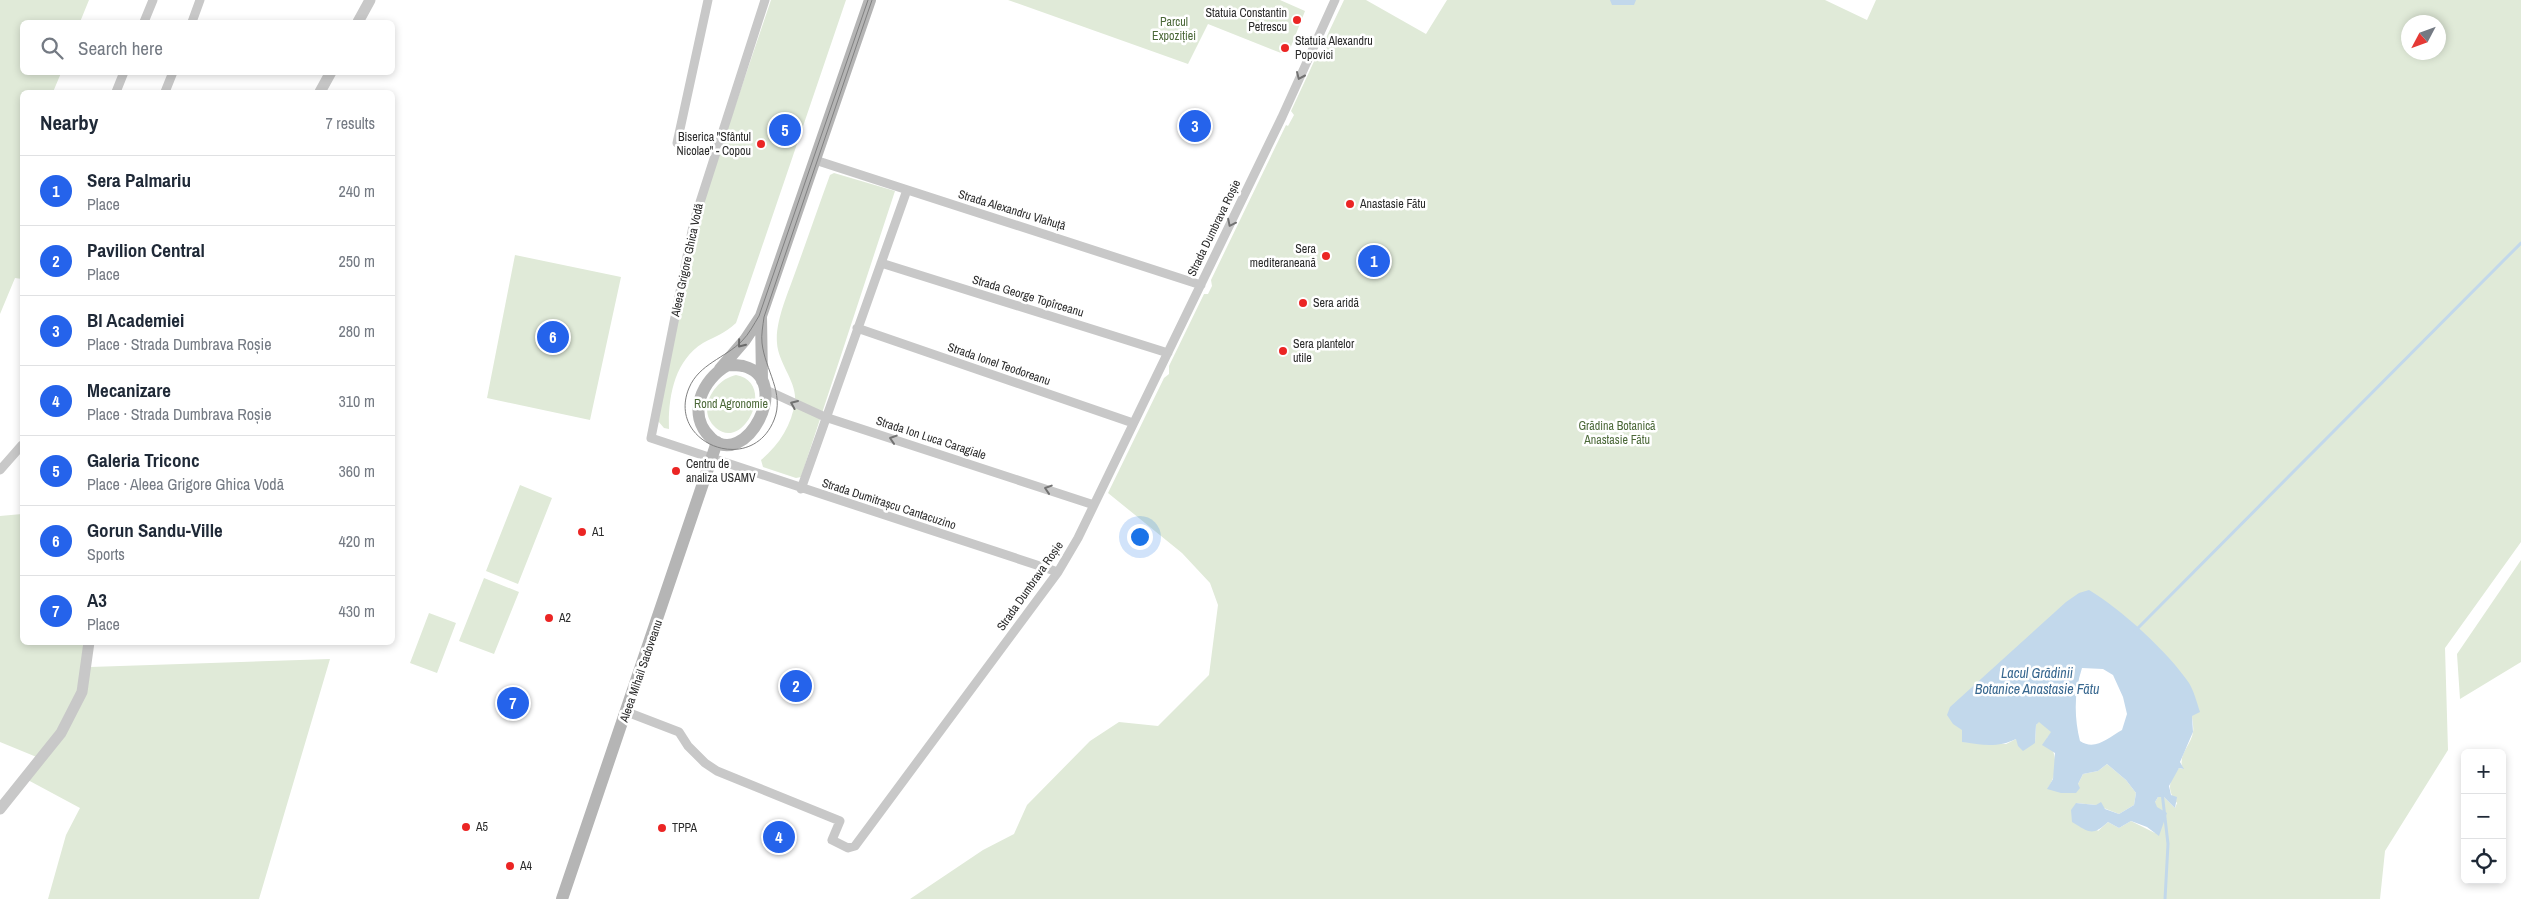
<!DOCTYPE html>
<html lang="en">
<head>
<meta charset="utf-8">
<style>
  body { margin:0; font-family:"Archivo Narrow",sans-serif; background:#f6f6f7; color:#1f2937 }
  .controls { position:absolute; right:15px; bottom:15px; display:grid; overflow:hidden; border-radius:8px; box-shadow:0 2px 8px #0003 }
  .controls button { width:45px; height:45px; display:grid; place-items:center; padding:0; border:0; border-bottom:1px solid #e0e1e3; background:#fff; color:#1f2937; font:25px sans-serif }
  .compass { position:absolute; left:2401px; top:15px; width:45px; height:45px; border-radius:50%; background:#fff; box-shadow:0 2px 8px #0003; rotate:229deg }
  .you { position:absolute; left:1139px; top:536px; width:18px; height:18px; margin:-12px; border:4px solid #fff; border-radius:50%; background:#1a73e8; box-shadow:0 0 0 8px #1a73e833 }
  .badge { display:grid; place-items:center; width:32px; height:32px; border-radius:50%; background:#2563eb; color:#fff; font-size:16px; font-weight:700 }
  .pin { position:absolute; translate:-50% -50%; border:2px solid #fff; box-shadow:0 1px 5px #0006 }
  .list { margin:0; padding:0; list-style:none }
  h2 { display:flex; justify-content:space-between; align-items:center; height:65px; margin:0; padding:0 20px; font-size:21px }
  h2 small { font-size:16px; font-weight:400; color:#747a83 }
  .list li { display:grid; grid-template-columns:32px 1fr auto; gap:15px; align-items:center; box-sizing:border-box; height:70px; padding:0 20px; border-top:1px solid #e0e1e3 }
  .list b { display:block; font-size:19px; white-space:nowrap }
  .list p { margin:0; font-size:16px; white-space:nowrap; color:#747a83 }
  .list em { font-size:16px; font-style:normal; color:#747a83 }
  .icon { flex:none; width:28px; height:28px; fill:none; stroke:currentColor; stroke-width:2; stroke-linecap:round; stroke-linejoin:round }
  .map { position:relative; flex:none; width:2521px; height:899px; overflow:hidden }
  .search { position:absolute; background:#fff; box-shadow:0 2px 8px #0003; left:20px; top:20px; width:375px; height:55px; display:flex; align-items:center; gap:12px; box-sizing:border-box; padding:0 18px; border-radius:8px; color:#747a83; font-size:19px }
  .panel { position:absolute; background:#fff; box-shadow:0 2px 8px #0003; left:20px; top:90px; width:375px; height:555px; border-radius:8px }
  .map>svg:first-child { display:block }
</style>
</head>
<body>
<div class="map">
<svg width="2521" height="899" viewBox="0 0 2521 899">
  <rect width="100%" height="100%" fill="#fff"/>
  <path fill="#e0ead8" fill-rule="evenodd" d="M0 0H89L80 22H22V72L61 73 53 92H22V279L15 278 0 314Z
    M771 0H846L736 323C724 334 716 336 703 343 674 361 668 398 669 429L664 428 658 421 698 216Z
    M1008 0H1280L1305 11 1290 49 1281 53 1208 24 1188 64Z
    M1344 0H1366L1426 34 1447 0H1825L1867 20 1876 0H2521V542L2445 648 2448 750 2385 851 2380 899H910L983 850 1014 834 1027 805 1090 741 1119 722 1158 726 1209 675 1218 605 1210 583 1182 553 1108 493 1164 378 1169 374V366L1204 294H1208L1212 286 1211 280 1286 125 1288 126 1294 115 1291 111 1317 55 1323 54 1327 46 1325 40ZM2408 22H2438V52H2408ZM2131 623 2192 716C2192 720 2194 727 2193 732 2191 746 2177 755 2183 769L2179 768C2169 780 2166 790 2177 803L2175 808 2164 797H2158L2155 802V833L2131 821 2119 828 2108 822 2098 831 2076 803 2096 805 2119 814 2134 805 2136 793 2126 780 2107 764 2098 771 2083 774 2078 784 2048 788C2059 771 2057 755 2047 738L2052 732 2039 721 2036 725 2035 743 2016 739 2006 744 1962 742V730Z
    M834 173 895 191 801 477 796 478 763 467 761 460C779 445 792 425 795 401 797 382 778 363 777 343 775 322 788 293 795 273 807 240 818 208 830 175Z
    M515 255 621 277 590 420 487 398Z
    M736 375C777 382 744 452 716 428 695 410 715 379 736 375Z
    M520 485 552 498 518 584 486 571Z
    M22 514V642L88 643 80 690 60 732 39 758 0 742V516Z
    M2521 560V662L2460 699 2457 654Z
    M484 578 519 592 494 654 459 641Z
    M429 613 456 623 437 673 410 663Z
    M330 659 259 899H48L66 835 80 808 26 779 63 734 90 667Z"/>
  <path fill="#c2d8eb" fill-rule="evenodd" d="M1610 0H1636L1634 5H1612Z
    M2089 590C2120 608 2169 653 2189 683 2194 691 2197 703 2200 712L2192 716 2193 732 2180 762 2184 769 2179 768 2169 786 2171 795 2177 797 2175 808 2164 797H2158L2155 802 2157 807 2167 813 2159 836 2147 827 2131 821 2119 828 2108 822C2092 837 2089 832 2072 822L2071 810 2076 803 2096 805 2101 802 2105 809 2119 814 2134 805 2136 793 2126 780 2107 764 2098 771 2083 774 2078 784 2080 788 2076 793H2061L2047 789 2053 779 2055 753 2042 745 2051 732 2039 722 2036 725 2035 743 2023 751 2018 746 2016 739C1998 748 1982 745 1962 742V730L1953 724 1947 715 1950 707 2066 602 2079 593ZM2082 668 2103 669 2113 675 2123 697 2127 714 2122 730C2108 738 2095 751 2080 741 2074 717 2074 692 2082 668Z"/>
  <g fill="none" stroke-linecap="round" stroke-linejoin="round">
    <path stroke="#c2d8eb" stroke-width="3" d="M2135 631 2521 243
      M2162 792 2168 844 2165 899"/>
    <path stroke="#c8c8c8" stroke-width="9" d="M765 0 694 221 651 438 1058 572
      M144 22 153 0
      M192 22 200 0
      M116 92 124 72
      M165 92 173 72
      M677 143 708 0
      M815 160 1201 285
      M881 263 1168 353
      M857 328 1133 423
      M764 389 825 417 1094 505
      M0 470 22 445
      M801 489 907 190
      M627 712 679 732 688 746 705 763 717 771 840 821 832 840 848 848 855 846 1058 572 1078 538 1282 117 1335 0"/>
    <path stroke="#c8c8c8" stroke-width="11" d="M358 22 370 0
      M320 92 331 72
      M0 809 61 733 82 692 89 642"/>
    <path stroke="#b5b5b5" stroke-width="12" d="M728 365C732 365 738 365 743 366 795 379 745 471 711 438 686 415 702 379 728 365Z
      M720 369 745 340 761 316
      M762 381 761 316 870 0
      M562 899 717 442"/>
    <path stroke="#808080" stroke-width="1" d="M868 0 759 316C754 324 749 334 742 341 725 358 699 364 689 388 666 443 751 477 774 420 785 393 765 370 762 343 761 335 763 325 764 317L872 0"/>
  </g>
  <defs><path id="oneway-chevron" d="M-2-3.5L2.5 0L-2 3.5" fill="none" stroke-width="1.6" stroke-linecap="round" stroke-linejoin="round" transform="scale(1.25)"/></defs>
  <g stroke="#727272">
    <use href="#oneway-chevron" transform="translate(1300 76) rotate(114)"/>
    <use href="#oneway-chevron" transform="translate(1231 223) rotate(116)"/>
    <use href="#oneway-chevron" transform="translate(794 404) rotate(-157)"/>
    <use href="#oneway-chevron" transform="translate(893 439) rotate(-162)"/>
    <use href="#oneway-chevron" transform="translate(1048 489) rotate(-162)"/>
  </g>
  <use stroke="#696969" href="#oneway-chevron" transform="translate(741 344) rotate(129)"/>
  <g fill="#eb2524" stroke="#fff" stroke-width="2">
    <circle cx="1297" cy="20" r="5"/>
    <circle cx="1285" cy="48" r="5"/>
    <circle cx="761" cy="144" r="5"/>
    <circle cx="1350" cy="204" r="5"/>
    <circle cx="1326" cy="256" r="5"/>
    <circle cx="1303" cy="303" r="5"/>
    <circle cx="1283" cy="351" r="5"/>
    <circle cx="676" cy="471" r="5"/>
    <circle cx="582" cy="532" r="5"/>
    <circle cx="549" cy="618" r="5"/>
    <circle cx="466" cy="827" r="5"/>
    <circle cx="662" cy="828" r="5"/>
    <circle cx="510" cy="866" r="5"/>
  </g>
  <g text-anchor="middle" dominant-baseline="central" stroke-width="5" stroke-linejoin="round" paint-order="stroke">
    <g font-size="12" fill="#2b2b2b" stroke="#fff" text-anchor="start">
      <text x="1287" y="13" text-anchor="end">Statuia Constantin<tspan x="1287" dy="14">Petrescu</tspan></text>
      <text x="1295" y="41">Statuia Alexandru<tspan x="1295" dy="14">Popovici</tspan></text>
      <text x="751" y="137" text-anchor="end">Biserica "Sfântul<tspan x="751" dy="14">Nicolae" - Copou</tspan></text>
      <text x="1360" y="204">Anastasie Fătu</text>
      <text x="1316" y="249" text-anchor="end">Sera<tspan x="1316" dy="14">mediteraneană</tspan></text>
      <text x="1313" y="303">Sera aridă</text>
      <text x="1293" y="344">Sera plantelor<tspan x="1293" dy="14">utile</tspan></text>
      <text x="686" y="464">Centru de<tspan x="686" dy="14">analiza USAMV</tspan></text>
      <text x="592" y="532">A1</text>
      <text x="559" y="618">A2</text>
      <text x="476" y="827">A5</text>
      <text x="672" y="828">TPPA</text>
      <text x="520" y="866">A4</text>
    </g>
    <g font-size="12" fill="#4b6838" stroke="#fff">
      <text x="1174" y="22">Parcul<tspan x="1174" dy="14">Expoziției</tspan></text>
      <text x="731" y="404">Rond Agronomie</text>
      <text x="1617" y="426">Grădina Botanică<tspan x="1617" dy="14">Anastasie Fătu</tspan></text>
    </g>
    <g font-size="12" fill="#2b2b2b" stroke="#fff">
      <text transform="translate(1012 210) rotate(17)">Strada Alexandru Vlahuță</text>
      <text transform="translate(1214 228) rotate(-64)">Strada Dumbrava Roșie</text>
      <text transform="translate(687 260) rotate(-78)">Aleea Grigore Ghica Vodă</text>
      <text transform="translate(1028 296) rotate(17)">Strada George Topîrceanu</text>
      <text transform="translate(999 364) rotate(19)">Strada Ionel Teodoreanu</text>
      <text transform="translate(931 438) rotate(18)">Strada Ion Luca Caragiale</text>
      <text transform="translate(889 504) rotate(18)">Strada Dumitrașcu Cantacuzino</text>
      <text transform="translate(1030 586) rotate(-55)">Strada Dumbrava Roșie</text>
      <text transform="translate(641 671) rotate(-71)">Aleea Mihail Sadoveanu</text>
    </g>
    <g font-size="14" font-style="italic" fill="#37678f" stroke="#fff">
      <text x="2037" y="673">Lacul Grădinii<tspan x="2037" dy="16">Botanice Anastasie Fătu</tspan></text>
    </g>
  </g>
</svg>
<div class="controls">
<button>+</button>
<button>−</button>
<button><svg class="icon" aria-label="locate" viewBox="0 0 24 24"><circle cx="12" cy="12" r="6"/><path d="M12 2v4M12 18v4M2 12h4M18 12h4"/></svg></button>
</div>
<svg class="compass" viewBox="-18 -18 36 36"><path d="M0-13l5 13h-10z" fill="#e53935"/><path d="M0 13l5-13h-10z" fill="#747a83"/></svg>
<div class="you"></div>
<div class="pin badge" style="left:1374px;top:261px">1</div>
<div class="pin badge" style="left:796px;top:686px">2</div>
<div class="pin badge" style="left:1195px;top:126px">3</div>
<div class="pin badge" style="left:779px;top:837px">4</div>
<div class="pin badge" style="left:785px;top:130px">5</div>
<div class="pin badge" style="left:553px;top:337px">6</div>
<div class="pin badge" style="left:513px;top:703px">7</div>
<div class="search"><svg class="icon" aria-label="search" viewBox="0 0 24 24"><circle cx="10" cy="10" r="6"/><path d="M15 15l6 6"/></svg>Search here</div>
<section class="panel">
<h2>Nearby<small>7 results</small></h2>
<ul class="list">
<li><span class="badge">1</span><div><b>Sera Palmariu</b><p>Place</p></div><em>240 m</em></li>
<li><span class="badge">2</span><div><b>Pavilion Central</b><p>Place</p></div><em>250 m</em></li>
<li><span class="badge">3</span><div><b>Bl Academiei</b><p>Place · Strada Dumbrava Roșie</p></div><em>280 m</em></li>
<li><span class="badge">4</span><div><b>Mecanizare</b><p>Place · Strada Dumbrava Roșie</p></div><em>310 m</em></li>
<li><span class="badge">5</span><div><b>Galeria Triconc</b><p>Place · Aleea Grigore Ghica Vodă</p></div><em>360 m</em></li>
<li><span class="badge">6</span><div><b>Gorun Sandu-Ville</b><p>Sports</p></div><em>420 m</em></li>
<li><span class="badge">7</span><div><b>A3</b><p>Place</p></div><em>430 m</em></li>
</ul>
</section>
</div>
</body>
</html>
